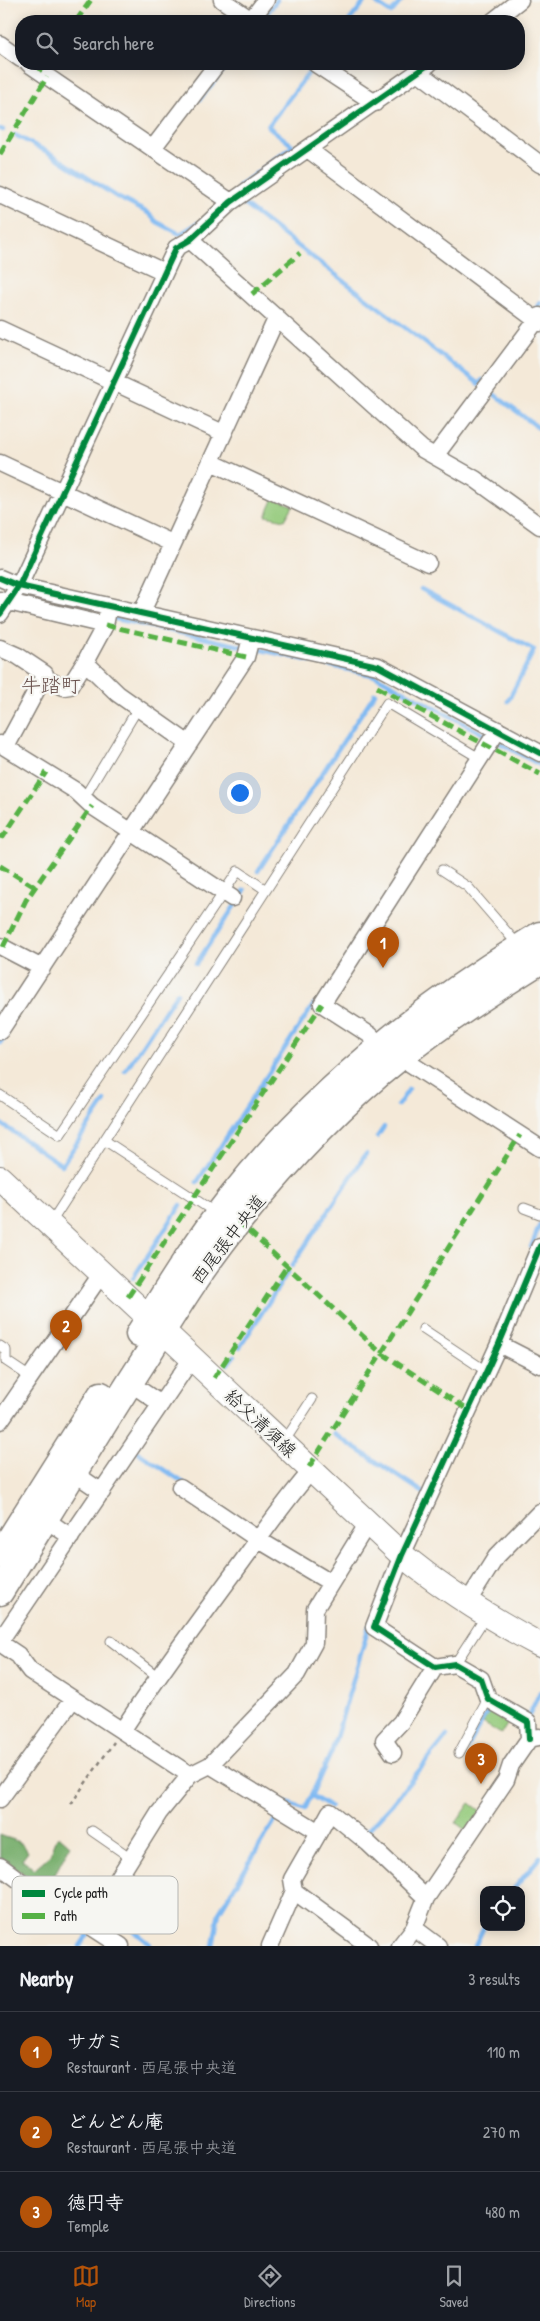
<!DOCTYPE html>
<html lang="en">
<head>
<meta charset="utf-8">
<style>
  body { margin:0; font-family:"Patrick Hand","Klee One",sans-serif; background:#242831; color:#f1f3f6 }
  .controls { position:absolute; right:15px; bottom:15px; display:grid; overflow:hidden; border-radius:10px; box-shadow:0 2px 12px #0003 }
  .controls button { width:45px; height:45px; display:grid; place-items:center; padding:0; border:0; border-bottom:1px solid #363941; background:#171b24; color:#f1f3f6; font:25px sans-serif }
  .you { position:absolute; left:239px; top:792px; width:18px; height:18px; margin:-12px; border:4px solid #fff; border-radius:50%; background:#1a73e8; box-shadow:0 0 0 8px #1a73e833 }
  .badge { display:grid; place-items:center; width:32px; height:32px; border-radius:50%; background:#b45309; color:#fff; font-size:16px; font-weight:700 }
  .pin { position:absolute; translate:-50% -41px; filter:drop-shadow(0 1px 2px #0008) }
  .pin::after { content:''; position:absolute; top:26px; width:18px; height:15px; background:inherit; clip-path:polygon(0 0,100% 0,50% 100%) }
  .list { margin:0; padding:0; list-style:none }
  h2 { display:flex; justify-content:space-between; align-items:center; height:65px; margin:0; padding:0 20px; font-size:21px }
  h2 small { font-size:16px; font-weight:400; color:#9ea1a6 }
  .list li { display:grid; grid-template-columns:32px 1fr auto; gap:15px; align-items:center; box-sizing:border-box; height:80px; padding:0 20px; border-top:1px solid #363941 }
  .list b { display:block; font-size:19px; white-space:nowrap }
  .list p { margin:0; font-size:16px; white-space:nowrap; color:#9ea1a6 }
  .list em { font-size:16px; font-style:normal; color:#9ea1a6 }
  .icon { flex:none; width:28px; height:28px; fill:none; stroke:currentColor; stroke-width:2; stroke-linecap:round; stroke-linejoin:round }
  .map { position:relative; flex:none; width:540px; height:1946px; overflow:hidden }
  .search { position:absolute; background:#171b24; box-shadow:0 2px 12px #0003; left:15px; right:15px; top:15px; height:55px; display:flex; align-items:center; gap:12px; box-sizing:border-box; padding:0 18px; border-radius:20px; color:#9ea1a6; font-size:19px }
  .sheet { height:305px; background:#171b24 }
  nav { display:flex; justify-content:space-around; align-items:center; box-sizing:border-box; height:70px; border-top:1px solid #363941; background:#171b24; font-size:14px; color:#9ea1a6 }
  nav a { display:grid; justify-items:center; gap:2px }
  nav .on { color:#b45309 }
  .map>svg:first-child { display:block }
</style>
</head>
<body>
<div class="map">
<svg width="540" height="1946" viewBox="0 0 540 1946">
  <rect width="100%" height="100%" fill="#f6f6f2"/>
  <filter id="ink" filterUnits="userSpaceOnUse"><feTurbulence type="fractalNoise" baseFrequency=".02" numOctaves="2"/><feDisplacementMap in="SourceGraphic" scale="10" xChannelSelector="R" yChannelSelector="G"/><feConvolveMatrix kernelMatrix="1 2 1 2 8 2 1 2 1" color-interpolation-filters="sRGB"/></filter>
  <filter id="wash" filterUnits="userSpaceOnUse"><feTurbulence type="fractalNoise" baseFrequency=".0096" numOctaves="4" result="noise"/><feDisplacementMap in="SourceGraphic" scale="20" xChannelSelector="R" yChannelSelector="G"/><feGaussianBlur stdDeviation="1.12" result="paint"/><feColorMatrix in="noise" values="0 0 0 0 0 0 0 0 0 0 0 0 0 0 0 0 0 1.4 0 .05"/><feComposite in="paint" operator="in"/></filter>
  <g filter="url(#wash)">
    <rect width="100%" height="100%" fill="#f4e9d8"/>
    <path fill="#94ca7c" stroke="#58734c" d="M274 498 293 506 285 520 266 516Z
      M493 1709 510 1720 501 1734 483 1723 490 1710Z
      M470 1803 481 1811 467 1831 456 1823Z"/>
    <path fill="#77ae6c" stroke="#4a6544" d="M0 1835C11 1840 21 1839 28 1852L22 1860 34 1869 50 1855 57 1837H61L70 1845C62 1861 55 1875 45 1889L0 1857Z"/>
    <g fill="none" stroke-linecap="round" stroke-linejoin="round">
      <path stroke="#81baf2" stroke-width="4.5" d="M372 0 391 13 402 0
        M267 14 277 0
        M349 21 366 0
        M200 99 228 64
        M0 129 3 130
        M15 135 53 155 117 197 148 213 157 222 180 234 198 223
        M239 186 293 146 268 126 311 70
        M243 204 479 384 482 380
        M537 307 540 303
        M491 392 540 429
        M421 589 534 650 508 701
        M111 618 245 647
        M253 648 376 676 489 737
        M496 741 540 765
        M258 871 375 693
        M196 964 245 890
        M0 1043 6 1034
        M125 1071 177 993
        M398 1105 409 1089
        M0 1123 62 1165 105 1101
        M377 1137 384 1127
        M197 1182 314 1004
        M531 1247 540 1224
        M292 1266 366 1154
        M133 1278 181 1205
        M240 1347 288 1272
        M228 1364 234 1356
        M334 1434 424 1493
        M136 1451 184 1483
        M528 1717 540 1692
        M467 1749 490 1706 492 1707
        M312 1796 330 1807
        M286 1803 305 1809 332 1751 369 1626
        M363 1830 366 1832 391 1805 447 1736
        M513 1890 540 1857
        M107 1909 150 1944
        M80 1946 88 1934
        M213 1946 219 1912 279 1814
        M475 1946 484 1927"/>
    </g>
  </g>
  <g filter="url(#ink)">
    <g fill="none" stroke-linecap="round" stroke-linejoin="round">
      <defs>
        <path id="service" d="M84 798 138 708
          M442 870 468 887 518 945
          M0 1095 60 1135 238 871 266 890
          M104 1140 216 1213
          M524 1208 540 1214
          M50 1224 387 703 481 759
          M423 1329 486 1371
          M0 1346 6 1350V1361L30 1377
          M284 1442 312 1399
          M111 1641 157 1676
          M455 1664 486 1616
          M459 1753 488 1699
          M92 1831 131 1858"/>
        <path id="minor" d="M222 0 253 21
          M250 21 266 0
          M493 21 520 0
          M0 44 21 59
          M29 64 231 202
          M316 64 375 103
          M418 72 540 164
          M153 148 217 64
          M309 150 540 323
          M0 195 164 272
          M190 240 422 449 475 479 540 526
          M0 329 223 433
          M435 456 540 316
          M211 462 428 563
          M0 463 172 543
          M0 578 19 586 378 666 540 753
          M0 600 105 625
          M109 606 105 625 85 662 118 694 189 744
          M0 614 19 586 176 248 190 240 231 202 429 64
          M141 614 277 317
          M0 648 18 656 45 674 43 678 64 687 70 686 85 662
          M0 744 76 791 92 806 232 898
          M6 747 43 678
          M0 946 42 968
          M0 1031 246 657 251 638
          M381 1046 370 1035 322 1004 498 730
          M400 1057 540 1148
          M499 1344 540 1365
          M130 1383 161 1404
          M0 1421 102 1273
          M74 1473 102 1492
          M180 1487 259 1540 331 1583
          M45 1519 71 1537
          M467 1603 496 1557 540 1512
          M0 1641 192 1358
          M0 1643 18 1655 30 1671 190 1775
          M122 1731C158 1675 197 1623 236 1570 261 1536 284 1502 312 1470
          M529 1739 528 1722 488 1699 481 1679 455 1664 435 1667 374 1627 402 1555 499 1344 540 1246
          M393 1753 384 1740 401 1722 435 1667
          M210 1765 319 1832 330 1812 368 1843 426 1898
          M0 1799 73 1699
          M0 1866 19 1880 121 1946
          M294 1891 369 1946
          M89 1925 159 1813 190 1775 210 1765 297 1674 314 1643 315 1609 368 1523
          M414 1928 438 1946
          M270 1946 294 1891 292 1879 319 1832
          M400 1946 414 1928 426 1898 506 1780 511 1765 529 1739 539 1737"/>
        <path id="secondary" d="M0 1178 402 1555C445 1590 491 1619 540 1645"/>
        <path id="primary" d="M139 1334C168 1288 196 1242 230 1199 314 1092 424 1005 540 935
          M0 1555 101 1395
          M0 1592C47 1516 94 1438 143 1362 173 1314 202 1266 238 1222 286 1163 340 1104 400 1057 445 1021 492 991 540 961"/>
      </defs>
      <use href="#service" stroke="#88827a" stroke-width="11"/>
      <use href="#minor" stroke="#88827a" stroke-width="19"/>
      <use href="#secondary" stroke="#88827a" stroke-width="26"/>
      <use href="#primary" stroke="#88827a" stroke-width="29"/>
      <path stroke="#88827a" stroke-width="2.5" stroke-dasharray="4 4" stroke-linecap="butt" d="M71 1804 114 1742"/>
      <use href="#service" stroke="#fff" stroke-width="9"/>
      <use href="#minor" stroke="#fff" stroke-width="16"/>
      <use href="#secondary" stroke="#fff" stroke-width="24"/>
      <use href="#primary" stroke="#fff" stroke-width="26"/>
      <path stroke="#55b145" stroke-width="5" stroke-dasharray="10 5" stroke-linecap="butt" d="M76 21 91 0
        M39 71 45 64
        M0 154 47 77
        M252 294 300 253
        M105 625 246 657
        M377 687 540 774
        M0 836 3 837 46 772
        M0 866 35 887
        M3 947 26 900 92 806
        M238 1221 380 1352 468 1410
        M128 1297 322 1004
        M214 1378 287 1266
        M309 1467 520 1135"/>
      <defs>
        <path id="cycleway" d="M0 578 19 586 378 666 540 753
          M0 614 19 586 176 248 190 240 231 202 429 64
          M529 1739 528 1722 488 1699 481 1679 455 1664 435 1667 374 1627 402 1555 499 1344 540 1246"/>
      </defs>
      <use href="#cycleway" stroke="#f6f6f2" stroke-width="9"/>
      <use href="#cycleway" stroke="#00873e" stroke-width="6"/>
    </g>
  </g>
  <g text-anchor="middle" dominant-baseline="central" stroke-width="4.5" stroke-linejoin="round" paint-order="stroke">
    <g font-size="18" fill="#1c1c1c" stroke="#f6f6f2">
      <text transform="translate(228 1239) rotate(-52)">西尾張中央道</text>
      <text transform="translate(261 1423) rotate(43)">給父清須線</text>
    </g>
    <g font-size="20" fill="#68504c" stroke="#f6f6f2">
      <text x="51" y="684">牛踏町</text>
    </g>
  </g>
  <rect x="12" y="1876" width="166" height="58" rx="8" fill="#f6f6f2" stroke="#b5b5b2" stroke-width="1"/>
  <rect x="22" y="1890" width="23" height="7" fill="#00873e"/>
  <rect x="22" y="1913" width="23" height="6" fill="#55b145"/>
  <g font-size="14" fill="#1c1c1c">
    <text x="54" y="1898">Cycle path</text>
    <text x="54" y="1921">Path</text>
  </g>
</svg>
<div class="controls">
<button><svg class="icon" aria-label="locate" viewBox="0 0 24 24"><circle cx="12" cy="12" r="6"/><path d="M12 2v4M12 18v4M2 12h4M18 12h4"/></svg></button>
</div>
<div class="you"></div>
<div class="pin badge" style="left:383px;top:968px">1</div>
<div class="pin badge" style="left:66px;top:1351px">2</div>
<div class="pin badge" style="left:481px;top:1784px">3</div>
<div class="search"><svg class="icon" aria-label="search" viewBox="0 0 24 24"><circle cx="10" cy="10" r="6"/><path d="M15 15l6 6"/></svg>Search here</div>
</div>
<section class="sheet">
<h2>Nearby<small>3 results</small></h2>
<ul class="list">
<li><span class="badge">1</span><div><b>サガミ</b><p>Restaurant · 西尾張中央道</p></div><em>110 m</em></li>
<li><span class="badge">2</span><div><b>どんどん庵</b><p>Restaurant · 西尾張中央道</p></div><em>270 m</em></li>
<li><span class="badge">3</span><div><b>徳円寺</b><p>Temple</p></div><em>480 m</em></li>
</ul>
</section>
<nav>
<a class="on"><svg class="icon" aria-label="map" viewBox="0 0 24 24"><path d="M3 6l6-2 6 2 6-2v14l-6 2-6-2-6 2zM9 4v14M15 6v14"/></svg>Map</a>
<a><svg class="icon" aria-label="directions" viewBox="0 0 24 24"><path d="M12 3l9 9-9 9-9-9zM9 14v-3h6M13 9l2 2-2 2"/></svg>Directions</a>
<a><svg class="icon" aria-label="saved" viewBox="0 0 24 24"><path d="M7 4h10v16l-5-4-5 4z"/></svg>Saved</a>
</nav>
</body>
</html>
